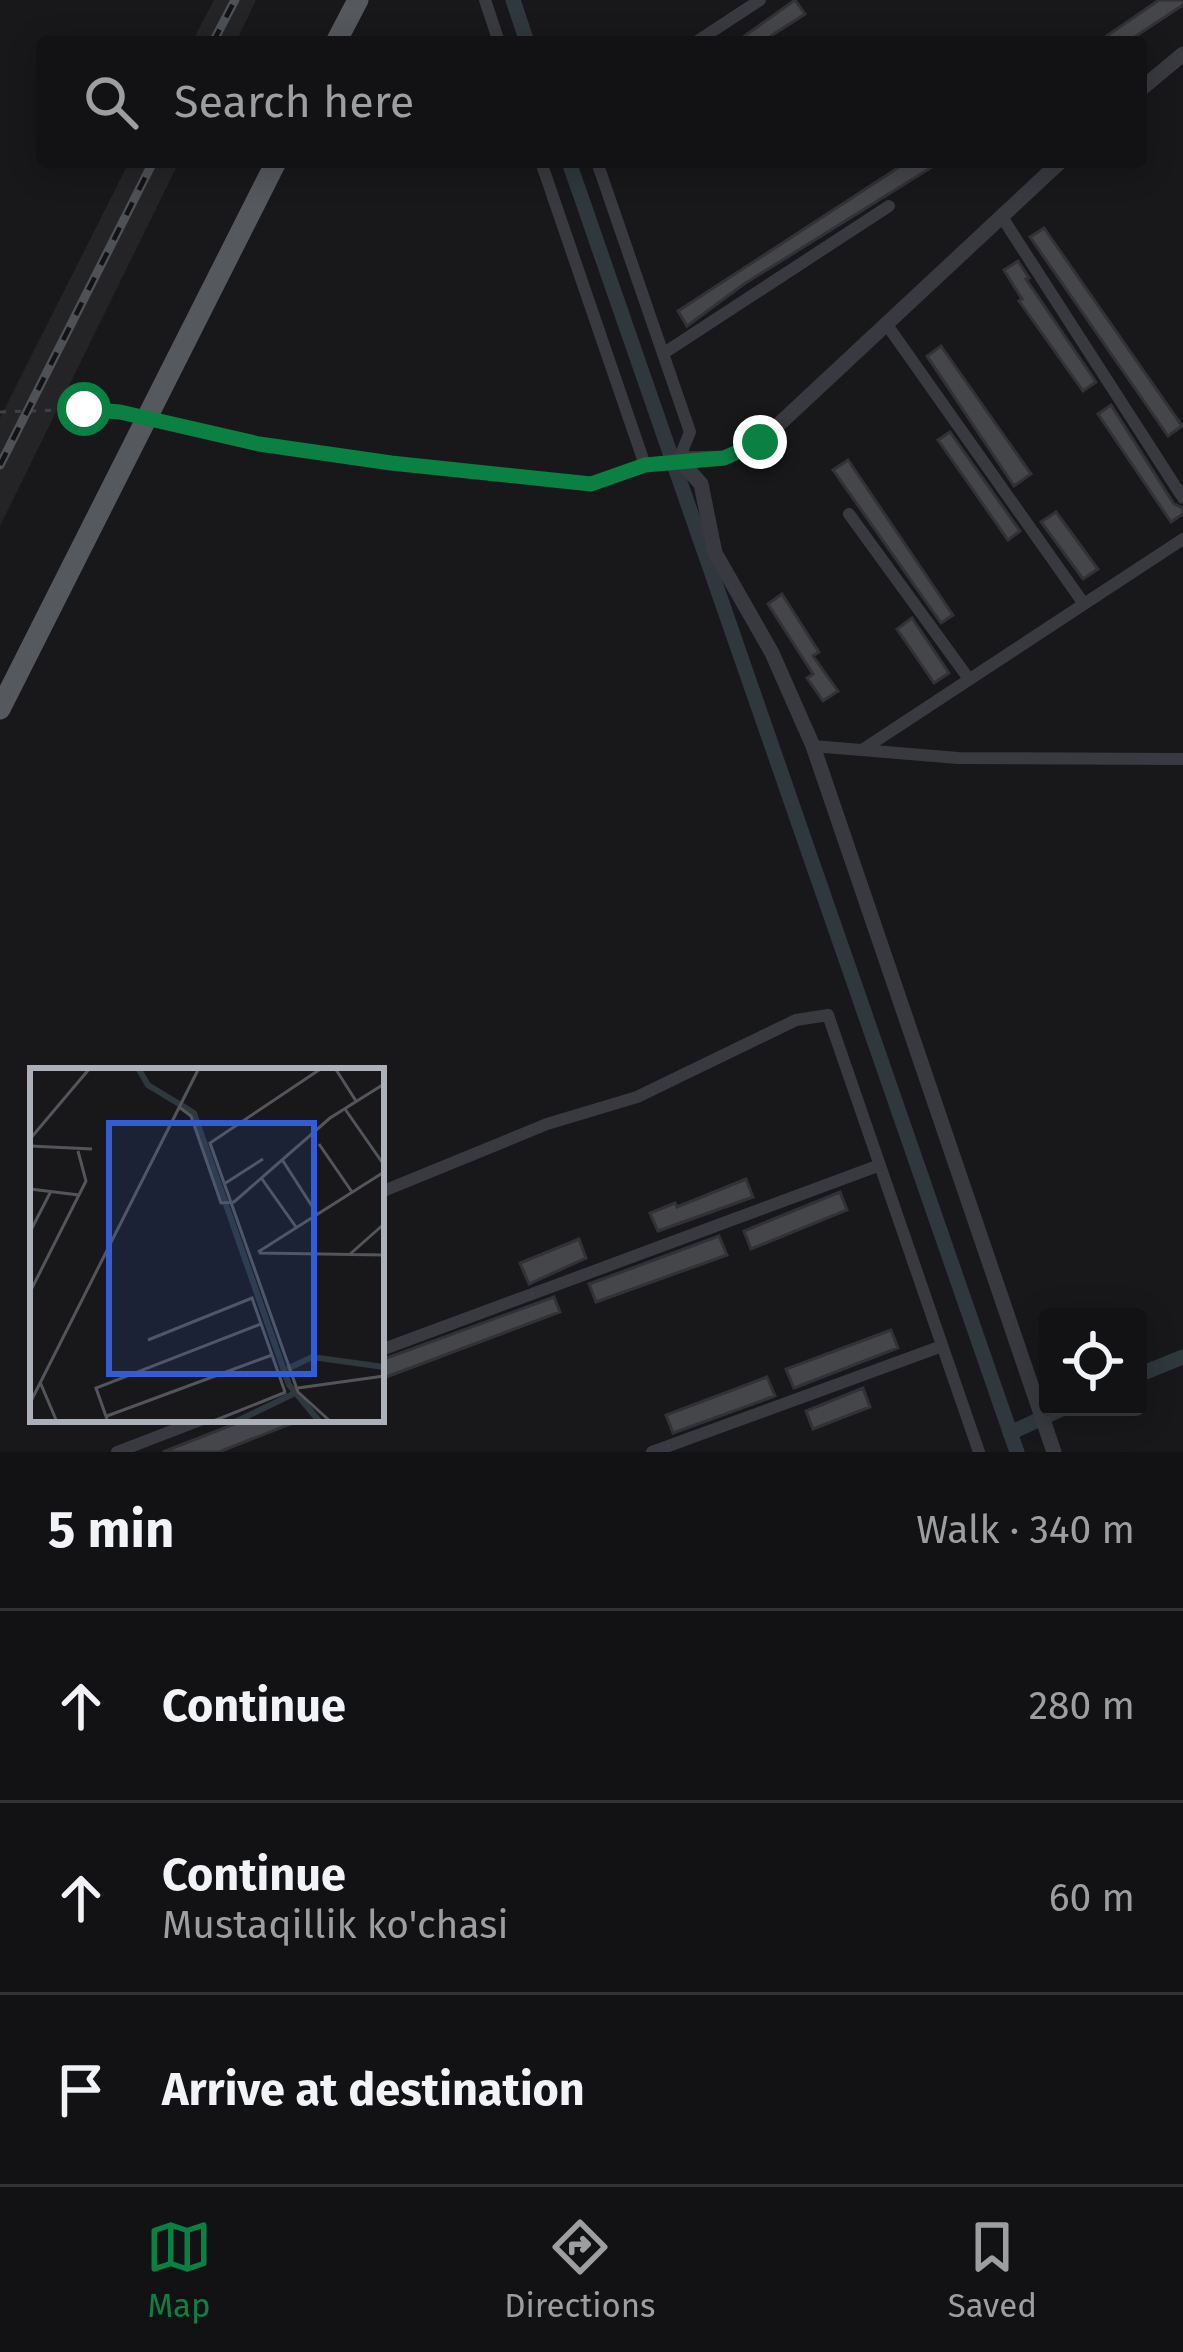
<!DOCTYPE html>
<html lang="en">
<head>
<meta charset="utf-8">
<style>
  body { margin:0; font-family:"Fira Sans",sans-serif; background:#1b1b1d; color:#f1f3f6 }
  .controls { position:absolute; right:36px; bottom:36px; display:grid; overflow:hidden; border-radius:12px; box-shadow:0 6px 30px #0003 }
  .controls button { width:108px; height:108px; display:grid; place-items:center; padding:0; border:0; border-bottom:3px solid #313234; background:#121214; color:#f1f3f6; font:60px sans-serif }
  .stop { position:absolute; width:36px; height:36px; margin:-27px; border:9px solid #0b8043; border-radius:50%; background:#fff }
  .stop.end { background:#0b8043; border-color:#fff; box-shadow:0 3px 12px #0008 }
  .list { margin:0; padding:0; list-style:none }
  h2 { display:flex; justify-content:space-between; align-items:center; height:156px; margin:0; padding:0 48px; font-size:51px }
  h2 small { font-size:39px; font-weight:400; color:#9c9ea0 }
  .list li { display:grid; grid-template-columns:78px 1fr auto; gap:36px; align-items:center; box-sizing:border-box; height:192px; padding:0 48px; border-top:3px solid #313234 }
  .list b { display:block; font-size:45px; white-space:nowrap }
  .list p { margin:0; font-size:39px; white-space:nowrap; color:#9c9ea0 }
  .list em { font-size:39px; font-style:normal; color:#9c9ea0 }
  .icon { flex:none; width:66px; height:66px; fill:none; stroke:currentColor; stroke-width:2; stroke-linecap:round; stroke-linejoin:round }
  .map { position:relative; flex:none; width:1183px; height:1452px; overflow:hidden }
  .search { position:absolute; background:#121214; box-shadow:0 6px 30px #0003; left:36px; right:36px; top:36px; height:132px; display:flex; align-items:center; gap:30px; box-sizing:border-box; padding:0 42px; border-radius:12px; color:#9c9ea0; font-size:45px }
  .sheet { height:732px; background:#121214 }
  nav { display:flex; justify-content:space-around; align-items:center; box-sizing:border-box; height:168px; border-top:3px solid #313234; background:#121214; font-size:33px; color:#9c9ea0 }
  nav a { display:grid; justify-items:center; gap:6px }
  nav .on { color:#0b8043 }
  .map>svg:first-child { display:block }
</style>
</head>
<body>
<div class="map">
<svg width="1183" height="1452" viewBox="0 0 1183 1452">
  <rect width="100%" height="100%" fill="#18181a"/>
  <path fill="#242427" d="M214 0H256L236 42H192Z
    M129 162H179L0 526V418Z"/>
  <g fill="none" stroke-linecap="round" stroke-linejoin="round">
    <path stroke="#2f383d" stroke-width="15" d="M513 0 527 42
      M569 162 1017 1452
      M1138 1375 1183 1357
      M1010 1433 1066 1407"/>
  </g>
  <path fill="#45464a" stroke="#323236" stroke-width="3" d="M795 0 805 14 771 36 775 42H736Z
    M1159 0H1183V5L1127 42H1098Z
    M907 162H940L744 284 687 326 678 311Z
    M1044 228 1182 426 1168 436 1030 237Z
    M1018 261 1029 278 1026 279 1096 382 1083 391 1019 301 1022 299 1004 270Z
    M941 346 1031 474 1014 486 927 356Z
    M1111 405 1174 504 1183 508V514L1171 522 1098 414Z
    M950 432 1020 531 1008 540 938 440Z
    M848 460 953 615 941 623 833 470Z
    M1056 512 1098 569 1083 579 1041 522Z
    M782 594 819 652 813 656 838 691 823 701 807 678 813 674 768 604Z
    M912 618 949 673 934 683 897 629Z
    M746 1179 753 1197 658 1231 650 1213 675 1203 677 1207Z
    M840 1192 847 1210 751 1249 744 1231Z
    M719 1236 727 1255 596 1302 589 1284Z
    M579 1239 586 1258 529 1284 520 1263Z
    M554 1297 560 1312 381 1379V1360Z
    M891 1330 898 1348 794 1388 786 1369Z
    M767 1377 775 1396 673 1433 666 1415Z
    M863 1388 870 1407 813 1429 806 1411Z
    M247 1419H303L219 1452H163Z"/>
  <g fill="none" stroke-linecap="round" stroke-linejoin="round">
    <path stroke="#3f4146" stroke-width="3" stroke-dasharray="6 9" stroke-linecap="butt" d="M0 412 84 409 130 415
      M162 422 318 453 591 484 631 470"/>
    <path stroke="#393a3f" stroke-width="12" d="M485 0 499 42
      M696 42 760 0
      M541 162 645 465 679 459 690 432 597 162
      M1002 217 1183 498
      M887 325 1084 604
      M664 353 889 206
      M849 514 969 679
      M813 746 958 758 1183 759
      M862 750 1183 539
      M381 1192 547 1124 637 1097 796 1020 828 1015 979 1452
      M381 1350 880 1165
      M117 1452 203 1419
      M652 1452 942 1346"/>
    <path stroke="#393a3f" stroke-width="15" d="M1141 89 1183 54
      M679 459 701 484 715 553 772 653 813 746 1054 1452
      M679 459 724 458 760 442 1060 162"/>
    <path stroke="#55585d" stroke-width="21" d="M336 42 358 0
      M0 709 276 162"/>
    <defs>
      <path id="rail" d="M213 42 235 0
        M0 465 153 162"/>
    </defs>
    <use href="#rail" stroke="#4e5155" stroke-width="9"/>
    <use href="#rail" stroke="#131315" stroke-width="4.5" stroke-dasharray="14" stroke-linecap="butt"/>
  </g>
  <g fill="none" stroke-linecap="round" stroke-linejoin="round">
    <path stroke="#0b8043" stroke-width="15" d="M84 409 120 412 259 444 391 463 591 484 645 465 724 458 760 442"/>
  </g>
  <g transform="translate(30 1068)">
    <rect width="354" height="354" fill="#18181a"/>
    <path fill="none" stroke="#2f383d" stroke-width="6" d="M108 0 118 17 164 45 259 317 290 354M257 301 282 289 354 299M205 354 263 326"/>
    <path fill="none" stroke="#53555a" stroke-width="3" d="M292 0 180 75 268 324 301 354M305 0 326 33M149 39 161 48 191 135 204 134 300 50 354 16M315 41 354 97M0 71 60 0M289 76 322 124M0 78 62 81M253 93 287 146M232 111 266 159M194 116 233 91M0 121 49 127M0 164 21 123M228 184 354 104M229 185 354 187M319 187 354 156M0 224 56 113 48 83M118 272 222 230 255 324M10 314 27 354M268 320 354 308M0 335 169 0M77 348 242 287M78 354 66 320 231 256M181 354 256 324"/>
    <path fill="#325dd3" fill-opacity="0.15" stroke="#325dd3" stroke-width="6" d="M79 55H284V306H79Z"/>
    <rect width="354" height="354" fill="none" stroke="#abb0b9" stroke-width="6"/>
  </g>
</svg>
<div class="controls">
<button><svg class="icon" aria-label="locate" viewBox="0 0 24 24"><circle cx="12" cy="12" r="6"/><path d="M12 2v4M12 18v4M2 12h4M18 12h4"/></svg></button>
</div>
<div class="stop" style="left:84px;top:409px"></div>
<div class="stop end" style="left:760px;top:442px"></div>
<div class="search"><svg class="icon" aria-label="search" viewBox="0 0 24 24"><circle cx="10" cy="10" r="6"/><path d="M15 15l6 6"/></svg>Search here</div>
</div>
<section class="sheet">
<h2>5 min<small>Walk · 340 m</small></h2>
<ul class="list">
<li><svg class="icon" aria-label="ahead" viewBox="0 0 24 24"><path d="M12 20V5M6 11l6-6 6 6"/></svg><div><b>Continue</b></div><em>280 m</em></li>
<li><svg class="icon" aria-label="ahead" viewBox="0 0 24 24"><path d="M12 20V5M6 11l6-6 6 6"/></svg><div><b>Continue</b><p>Mustaqillik ko'chasi</p></div><em>60 m</em></li>
<li><svg class="icon" aria-label="arrive" viewBox="0 0 24 24"><path d="M6 21V4h12l-3 4 3 4H6"/></svg><div><b>Arrive at destination</b></div></li>
</ul>
</section>
<nav>
<a class="on"><svg class="icon" aria-label="map" viewBox="0 0 24 24"><path d="M3 6l6-2 6 2 6-2v14l-6 2-6-2-6 2zM9 4v14M15 6v14"/></svg>Map</a>
<a><svg class="icon" aria-label="directions" viewBox="0 0 24 24"><path d="M12 3l9 9-9 9-9-9zM9 14v-3h6M13 9l2 2-2 2"/></svg>Directions</a>
<a><svg class="icon" aria-label="saved" viewBox="0 0 24 24"><path d="M7 4h10v16l-5-4-5 4z"/></svg>Saved</a>
</nav>
</body>
</html>
